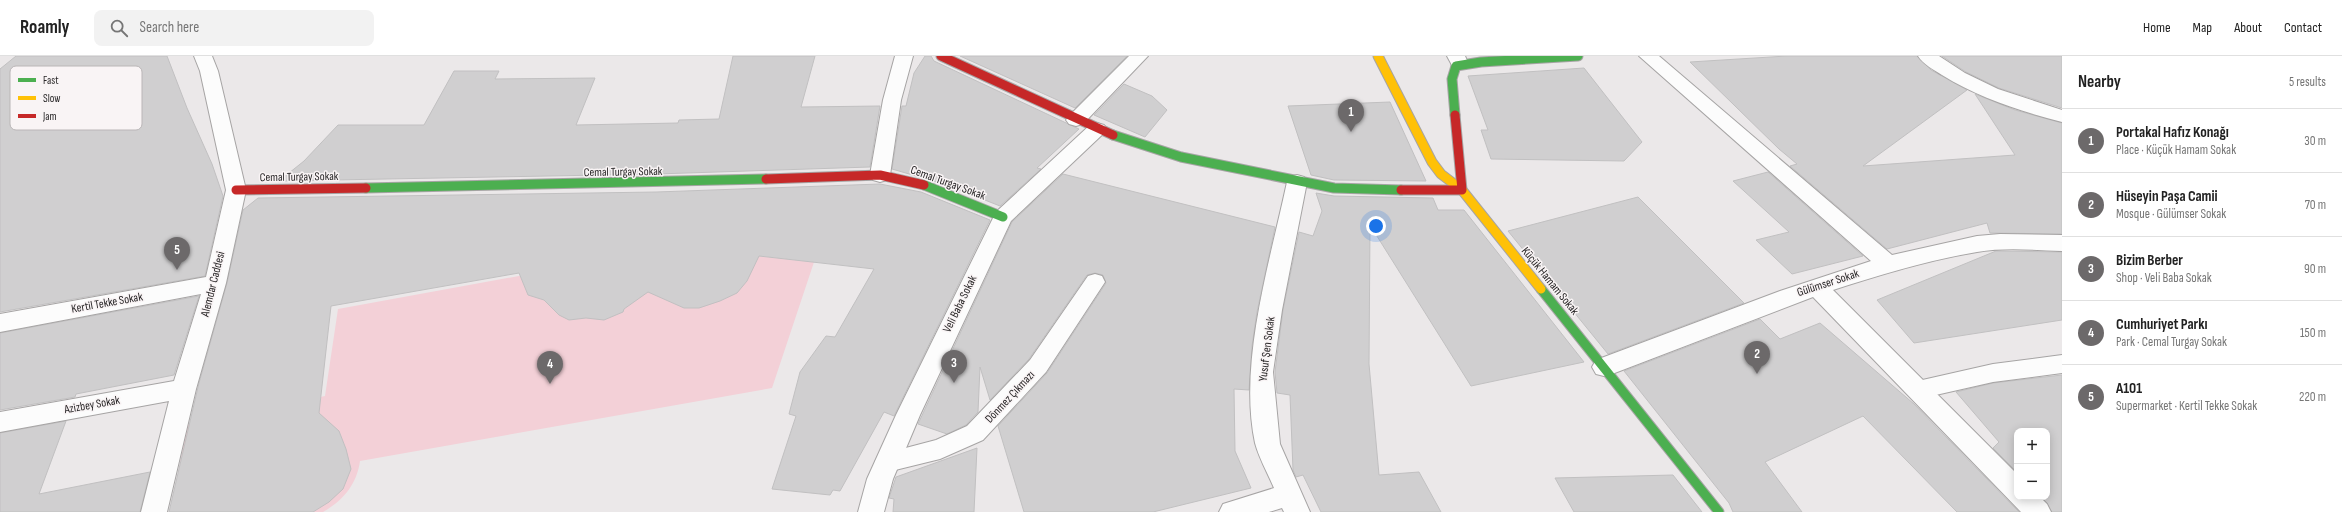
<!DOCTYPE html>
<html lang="en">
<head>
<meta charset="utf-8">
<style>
  body { margin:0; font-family:"Sofia Sans Condensed",sans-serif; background:#f2f2f2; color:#222 }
  .controls { position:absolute; right:12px; bottom:12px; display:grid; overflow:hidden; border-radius:8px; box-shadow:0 2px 10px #0003 }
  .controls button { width:36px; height:36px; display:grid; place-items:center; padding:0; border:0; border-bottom:1px solid #e0e0e0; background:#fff; color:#222; font:20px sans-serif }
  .you { position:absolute; left:1376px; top:170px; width:14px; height:14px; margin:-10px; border:3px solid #fff; border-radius:50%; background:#1a73e8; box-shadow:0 0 0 6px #1a73e833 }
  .badge { display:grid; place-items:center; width:26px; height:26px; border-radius:50%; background:#6c696a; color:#fff; font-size:13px; font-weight:700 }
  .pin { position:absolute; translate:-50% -33px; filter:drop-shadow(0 1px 2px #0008) }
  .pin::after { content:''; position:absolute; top:21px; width:14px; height:12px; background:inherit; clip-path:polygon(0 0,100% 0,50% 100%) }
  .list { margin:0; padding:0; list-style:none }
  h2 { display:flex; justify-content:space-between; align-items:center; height:52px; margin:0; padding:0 16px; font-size:17px }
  h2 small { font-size:13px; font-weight:400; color:#767676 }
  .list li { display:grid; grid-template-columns:26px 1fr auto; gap:12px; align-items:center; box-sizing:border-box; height:64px; padding:0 16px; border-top:1px solid #e0e0e0 }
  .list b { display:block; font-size:15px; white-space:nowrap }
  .list p { margin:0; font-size:13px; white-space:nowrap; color:#767676 }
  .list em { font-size:13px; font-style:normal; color:#767676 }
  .icon { flex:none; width:22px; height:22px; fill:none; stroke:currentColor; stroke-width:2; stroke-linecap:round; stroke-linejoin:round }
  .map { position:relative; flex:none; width:2062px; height:456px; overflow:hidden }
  header { display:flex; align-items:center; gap:24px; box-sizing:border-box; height:56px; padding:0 20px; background:#fff; border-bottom:1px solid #e0e0e0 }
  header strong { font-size:19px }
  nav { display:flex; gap:22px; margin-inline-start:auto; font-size:14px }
  .search { width:280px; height:36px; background:#f2f2f2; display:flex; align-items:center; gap:10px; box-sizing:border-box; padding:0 14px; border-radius:8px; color:#767676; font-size:15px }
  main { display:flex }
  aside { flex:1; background:#fff }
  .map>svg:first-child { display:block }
</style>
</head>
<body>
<header>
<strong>Roamly</strong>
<div class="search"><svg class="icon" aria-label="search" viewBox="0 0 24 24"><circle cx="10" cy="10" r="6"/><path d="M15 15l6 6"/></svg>Search here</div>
<nav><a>Home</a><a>Map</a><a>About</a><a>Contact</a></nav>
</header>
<main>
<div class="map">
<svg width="2062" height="456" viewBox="0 0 2062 456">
  <rect width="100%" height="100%" fill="#ebe8e9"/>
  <path fill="#f3d0d7" d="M731 197 814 206 772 332 360 405C357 428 343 445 323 456H171L187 369 325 340 338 253 623 201Z"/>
  <path fill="#d0cfd0" stroke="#c1c0c1" d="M16 0H167L187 52 212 108 223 140 205 220 0 256V13Z
    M733 0H815L801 51 880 50 870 111 656 118 279 125 304 105 338 69H424L454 15H499L495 23 595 22 576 69 678 67 679 64 719 63Z
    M925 0H931L934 5 1079 73 1037 112 1041 113 1000 150 947 129 892 113 902 50H906L914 17Z
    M960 0H1127L1075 52Z
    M1787 0H1917L1931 14 1967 34 1863 110 2015 99 1975 38 2015 54 2062 67V178L1990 177 1987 167 1887 193 1790 110 1797 108 1779 93 1690 6Z
    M1942 0H2062V52L1999 32 1966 16Z
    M1584 12 1642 86 1624 105 1491 103 1481 74H1488L1468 20Z
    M1124 28 1152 40 1167 54 1145 81 1094 59Z
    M1390 46 1426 125 1334 124 1311 119 1288 50Z
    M1768 116 1863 200 1792 218 1756 184 1789 176 1733 125Z
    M1063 118 1275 171 1257 256 1252 290 1249 334 1234 333 1235 395 1251 432 1153 456H1024L998 370 1047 317 1106 227 1103 219 1095 217 1087 219 1029 303 990 344 980 311 978 356 966 369 947 378 918 368 1012 166Z
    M880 128 921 136 990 164 894 360 884 356 840 435 833 434 830 439 772 433 796 360 789 358 800 316 826 280 835 281 874 213 759 200 747 225 737 237 720 245 699 252H684L648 236 624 253 623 256 604 264 586 262 569 264 559 259 544 244 528 239 519 217 331 250 319 357 339 375 346 393 351 413 343 433 329 446 313 456H169L199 327 227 227 243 154 258 142 656 136Z
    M1316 137 1334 140 1433 142 1438 154H1464L1584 306 1471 330 1370 169 1369 308 1379 419 1419 416 1441 456H1321L1303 419 1296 421 1293 414 1290 339 1277 337 1275 316 1283 254 1299 176 1313 180 1322 155Z
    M1638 141 1744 247 1608 298 1508 175Z
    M1996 195 2062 196V264L1914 287 1877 244Z
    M199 240 174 319 76 338 75 341 0 354V277Z
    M1760 263 1780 283 1820 267 1914 348 2019 456H1957L1863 360 1765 406 1802 456H1733L1729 447 1624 315Z
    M2062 319V456H2052L2042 441H2047V375H2017V416L1993 392 1999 386 1956 336 1993 327Z
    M66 365 39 438 150 416 140 456H0V377Z
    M977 392 974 456H893L894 443 889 442 896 421Z
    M1673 419 1702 456H1574L1555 422Z"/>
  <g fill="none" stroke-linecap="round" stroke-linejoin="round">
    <defs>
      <path id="lane" d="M1095 218 1102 220 1105 226 1046 316 983 384 940 403 887 416 879 413 875 406 879 399 936 384 967 370 1030 304 1088 220Z
        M2062 299V317L1993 326 1918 343 1910 340 1907 334 1910 328 1918 325 1993 308Z"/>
      <path id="street" d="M194 0H212L218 15 246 134 226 227 196 333 167 456H141L169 345 0 376V356L174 325 201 238 0 276V258L206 221 226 134 200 15Z
        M895 0H913L901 44 890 119 887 124 880 126 873 124 870 119 883 44Z
        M1129 0H1148L1083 68 1076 70 1069 68 1066 64 1069 60Z
        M1447 0H1465L1469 9 1466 13H1454Z
        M1639 0H1659L1892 199 1977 180 2000 178 2062 179V195C2034 194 2005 191 1977 196 1928 204 1880 219 1833 234L2017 418V441H2040L2047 448 2051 456H2021L1813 241 1612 318 1604 320 1596 318 1592 311 1596 304 1780 235 1871 205Z
        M1918 0H1939L1965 17 1998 33 2062 54V66C2020 55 1979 42 1942 19 1934 14 1923 8 1918 0Z
        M1097 67 1104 69 1107 73 1104 77 1011 165 920 359 893 423 884 456H858L867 423 896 359 996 156 1090 69Z
        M1297 119 1304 121 1307 126 1282 254 1273 316 1280 388 1310 456H1284L1282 452 1269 456H1219L1223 448 1274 432C1268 418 1259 402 1255 387 1238 307 1270 206 1287 126L1290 121Z"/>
      <path id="fast" d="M1455 59 1452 23 1456 10 1481 6 1578 0
        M1113 79 1181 101 1334 132 1401 134
        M924 129 1003 161
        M366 132 766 123
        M1541 233 1719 456"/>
      <path id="slow" d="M1378 0 1432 106 1441 118 1462 134 1541 233"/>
      <path id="jam" d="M941 0 1113 79
        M766 123 880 119 924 129
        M236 134 366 132
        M1401 134H1462L1455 59"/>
    </defs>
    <use href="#lane" stroke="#a6a4a4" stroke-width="2"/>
    <use href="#street" stroke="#a6a4a4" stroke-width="2"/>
    <use href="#fast" stroke="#a6a4a4" stroke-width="11"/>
    <use href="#slow" stroke="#a6a4a4" stroke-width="11"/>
    <use href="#jam" stroke="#a6a4a4" stroke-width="11"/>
    <use href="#lane" fill="#fcfcfc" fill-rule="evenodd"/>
    <use href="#street" fill="#fcfcfc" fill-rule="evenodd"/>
    <use href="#fast" stroke="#4caf50" stroke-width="9"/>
    <use href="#slow" stroke="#ffc107" stroke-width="9"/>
    <use href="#jam" stroke="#c62828" stroke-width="9"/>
  </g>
  <g text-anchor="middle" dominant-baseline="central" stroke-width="3" stroke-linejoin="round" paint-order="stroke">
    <g font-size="12" fill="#272526" stroke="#f9f4f5">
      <text transform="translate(623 116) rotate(-1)">Cemal Turgay Sokak</text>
      <text transform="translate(299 121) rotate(-1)">Cemal Turgay Sokak</text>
      <text transform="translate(948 127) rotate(20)">Cemal Turgay Sokak</text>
      <text transform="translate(1550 225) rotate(51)">Küçük Hamam Sokak</text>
      <text transform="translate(1828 227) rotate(-18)">Gülümser Sokak</text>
      <text transform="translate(213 228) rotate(-76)">Alemdar Caddesi</text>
      <text transform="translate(107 247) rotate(-10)">Kertil Tekke Sokak</text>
      <text transform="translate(960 248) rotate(-64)">Veli Baba Sokak</text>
      <text transform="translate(1267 293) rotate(-83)">Yusuf Şen Sokak</text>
      <text transform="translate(1010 341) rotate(-47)">Dönmez Çıkmazı</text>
      <text transform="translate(92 349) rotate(-10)">Azizbey Sokak</text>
    </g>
  </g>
  <rect x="10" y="10" width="132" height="64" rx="6" fill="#f9f4f5" stroke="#bab6b7" stroke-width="1"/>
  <rect x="18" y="22" width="18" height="4" fill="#4caf50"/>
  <rect x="18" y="40" width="18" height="4" fill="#ffc107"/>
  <rect x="18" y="58" width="18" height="4" fill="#c62828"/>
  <g font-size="11" fill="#272526">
    <text x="43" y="28">Fast</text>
    <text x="43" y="46">Slow</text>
    <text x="43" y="64">Jam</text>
  </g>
</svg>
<div class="controls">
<button>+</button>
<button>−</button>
</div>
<div class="you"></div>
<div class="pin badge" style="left:1351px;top:76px">1</div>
<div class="pin badge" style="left:1757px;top:318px">2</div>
<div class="pin badge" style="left:954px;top:327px">3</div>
<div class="pin badge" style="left:550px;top:328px">4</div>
<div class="pin badge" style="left:177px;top:214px">5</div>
</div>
<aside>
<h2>Nearby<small>5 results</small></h2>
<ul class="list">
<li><span class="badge">1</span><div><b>Portakal Hafız Konağı</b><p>Place · Küçük Hamam Sokak</p></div><em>30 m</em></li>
<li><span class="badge">2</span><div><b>Hüseyin Paşa Camii</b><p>Mosque · Gülümser Sokak</p></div><em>70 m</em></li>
<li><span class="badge">3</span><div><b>Bizim Berber</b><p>Shop · Veli Baba Sokak</p></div><em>90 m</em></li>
<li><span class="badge">4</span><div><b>Cumhuriyet Parkı</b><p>Park · Cemal Turgay Sokak</p></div><em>150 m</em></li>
<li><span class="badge">5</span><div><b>A101</b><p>Supermarket · Kertil Tekke Sokak</p></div><em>220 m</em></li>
</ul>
</aside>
</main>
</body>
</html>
